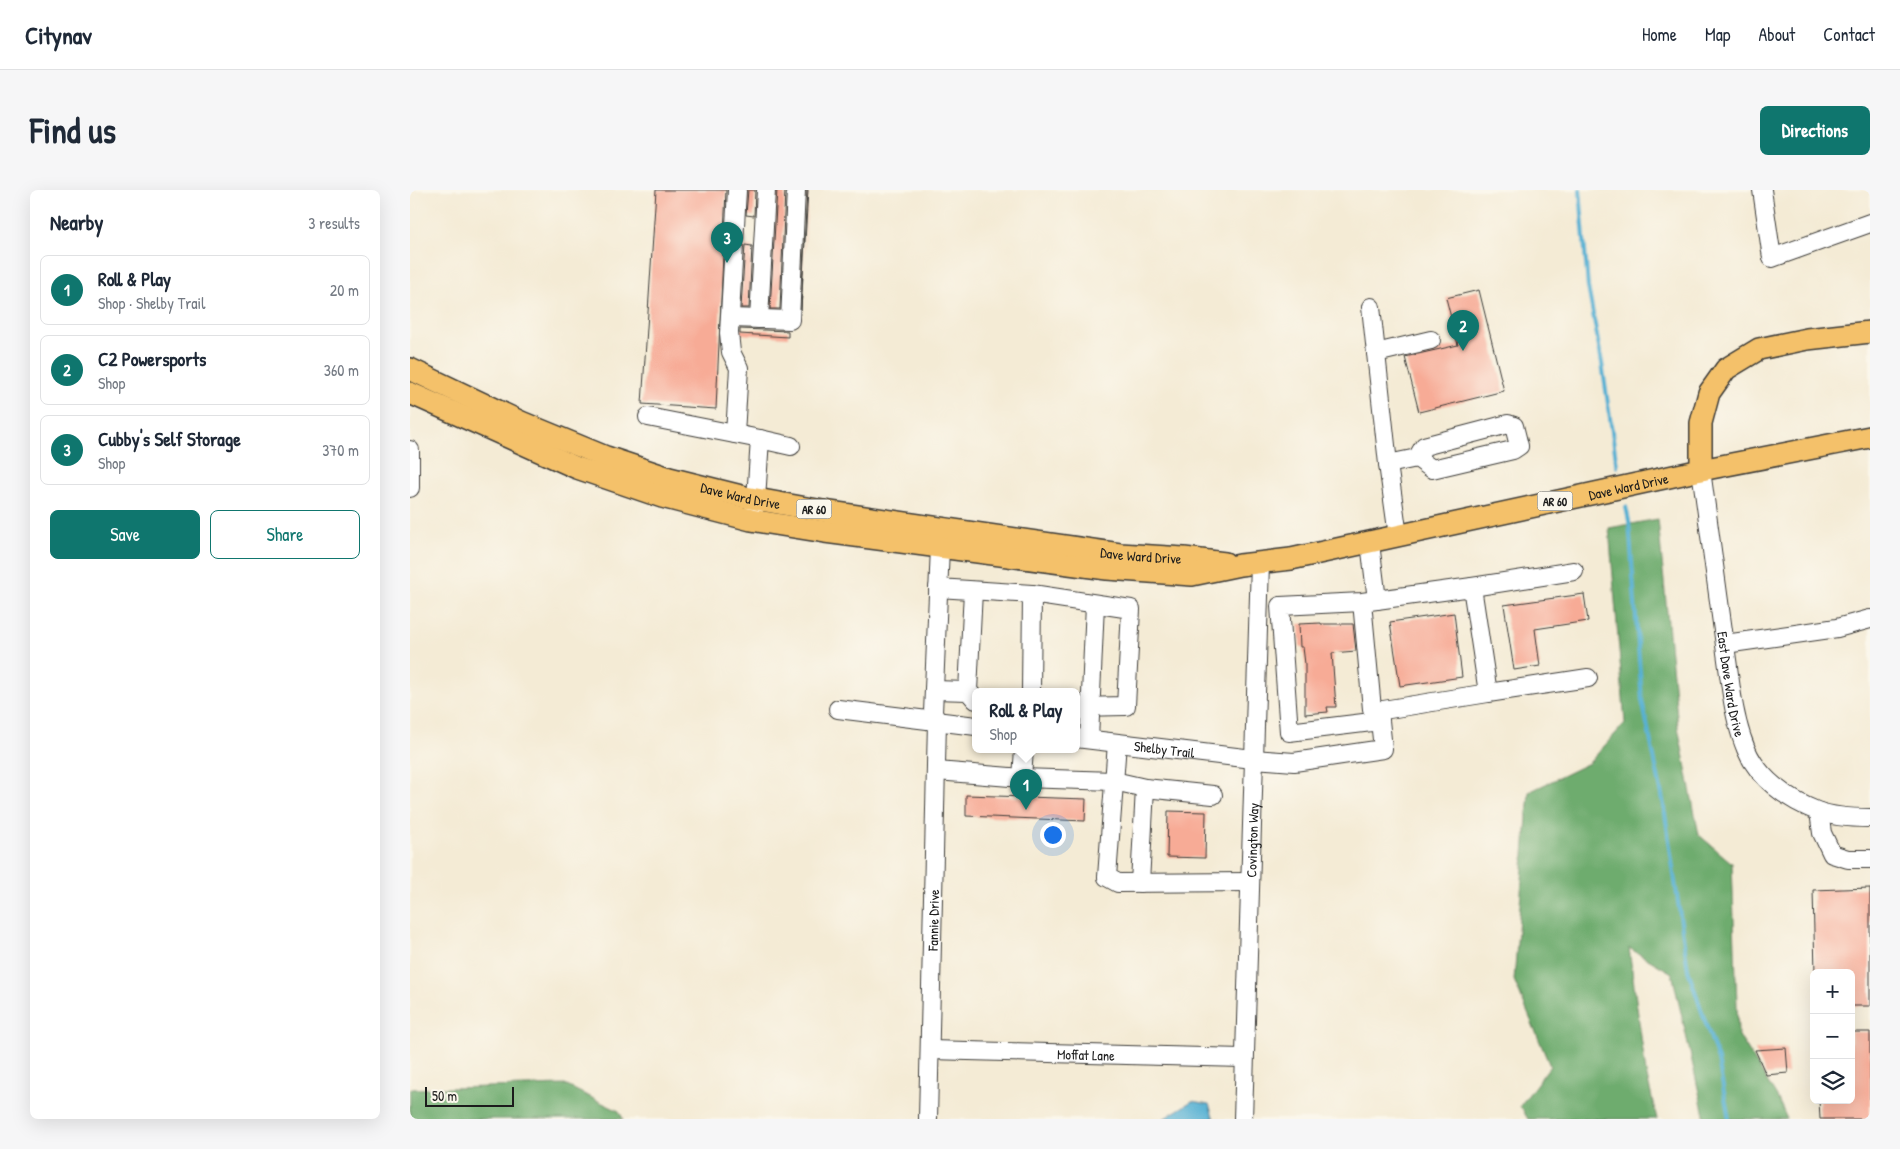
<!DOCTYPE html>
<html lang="en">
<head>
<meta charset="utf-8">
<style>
  body { margin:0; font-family:"Patrick Hand",sans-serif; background:#f6f6f7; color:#1f2937 }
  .controls { position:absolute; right:15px; bottom:15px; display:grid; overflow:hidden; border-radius:8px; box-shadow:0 5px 20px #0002 }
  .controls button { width:45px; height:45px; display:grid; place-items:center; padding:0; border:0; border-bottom:1px solid #e0e1e3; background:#fff; color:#1f2937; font:25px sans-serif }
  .scale { position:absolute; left:15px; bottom:12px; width:89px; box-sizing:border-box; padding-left:5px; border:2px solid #1c1c1c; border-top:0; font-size:14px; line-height:18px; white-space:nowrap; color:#1c1c1c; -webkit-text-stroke:4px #fbf7ec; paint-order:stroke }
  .you { position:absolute; left:642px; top:644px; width:18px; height:18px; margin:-12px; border:4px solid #fff; border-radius:50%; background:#1a73e8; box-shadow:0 0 0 8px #1a73e833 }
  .badge { display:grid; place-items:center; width:32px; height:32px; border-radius:50%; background:#0f766e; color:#fff; font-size:16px; font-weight:700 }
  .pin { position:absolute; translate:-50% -41px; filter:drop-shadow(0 1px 2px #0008) }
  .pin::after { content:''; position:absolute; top:26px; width:18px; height:15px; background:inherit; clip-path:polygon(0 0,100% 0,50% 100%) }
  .popup { position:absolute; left:562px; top:498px; width:108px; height:65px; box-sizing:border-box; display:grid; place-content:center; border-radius:8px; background:#fff; filter:drop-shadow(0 1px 4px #0005); font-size:16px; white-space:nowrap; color:#747a83 }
  .popup b { font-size:19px; color:#1f2937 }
  .popup::after { content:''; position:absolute; left:50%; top:100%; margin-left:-10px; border:10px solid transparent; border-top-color:#fff }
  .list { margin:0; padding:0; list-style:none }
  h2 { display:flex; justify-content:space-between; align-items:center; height:65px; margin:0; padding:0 20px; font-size:21px }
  h2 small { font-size:16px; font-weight:400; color:#747a83 }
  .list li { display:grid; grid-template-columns:32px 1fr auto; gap:15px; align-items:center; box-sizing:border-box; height:70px; margin:0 10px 10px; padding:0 10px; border:1px solid #e0e1e3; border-radius:8px }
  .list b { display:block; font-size:19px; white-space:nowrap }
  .list p { margin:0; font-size:16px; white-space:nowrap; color:#747a83 }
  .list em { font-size:16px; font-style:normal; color:#747a83 }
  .actions { display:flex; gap:10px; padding:15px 20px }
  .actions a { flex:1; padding:11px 0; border:1px solid #0f766e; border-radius:8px; text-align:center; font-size:18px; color:#0f766e }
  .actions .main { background:#0f766e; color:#fff }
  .icon { flex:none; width:28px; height:28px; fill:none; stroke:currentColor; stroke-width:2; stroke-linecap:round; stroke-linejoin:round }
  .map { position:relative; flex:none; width:1460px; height:929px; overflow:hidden; border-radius:8px }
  header { display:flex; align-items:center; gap:30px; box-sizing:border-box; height:70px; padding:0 25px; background:#fff; border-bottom:1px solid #e0e1e3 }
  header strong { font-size:24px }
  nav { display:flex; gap:28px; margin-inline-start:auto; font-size:18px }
  .intro { display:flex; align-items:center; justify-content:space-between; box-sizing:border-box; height:120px; padding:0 30px }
  h1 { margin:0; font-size:35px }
  .button { padding:12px 22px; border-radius:8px; background:#0f766e; color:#fff; font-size:18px; font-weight:700 }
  main { display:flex; gap:30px; padding:0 30px }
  aside { flex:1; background:#fff; border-radius:8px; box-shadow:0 5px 20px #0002 }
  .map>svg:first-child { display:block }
</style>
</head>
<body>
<header>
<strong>Citynav</strong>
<nav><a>Home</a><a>Map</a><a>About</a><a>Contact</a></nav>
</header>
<div class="intro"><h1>Find us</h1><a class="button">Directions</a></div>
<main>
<aside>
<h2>Nearby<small>3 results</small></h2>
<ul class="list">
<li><span class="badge">1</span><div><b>Roll &amp; Play</b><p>Shop · Shelby Trail</p></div><em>20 m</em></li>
<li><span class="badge">2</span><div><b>C2 Powersports</b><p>Shop</p></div><em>360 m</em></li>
<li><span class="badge">3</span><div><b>Cubby's Self Storage</b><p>Shop</p></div><em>370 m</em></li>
</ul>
<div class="actions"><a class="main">Save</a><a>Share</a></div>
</aside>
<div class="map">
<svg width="1460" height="929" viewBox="0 0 1460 929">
  <rect width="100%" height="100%" fill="#fbf7ec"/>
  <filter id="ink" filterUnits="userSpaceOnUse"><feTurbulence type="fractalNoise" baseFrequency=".02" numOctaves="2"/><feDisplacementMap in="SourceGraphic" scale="10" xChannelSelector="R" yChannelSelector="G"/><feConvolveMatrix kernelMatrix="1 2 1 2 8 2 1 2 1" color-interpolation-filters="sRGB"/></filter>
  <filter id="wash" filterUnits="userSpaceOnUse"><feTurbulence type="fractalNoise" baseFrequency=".0096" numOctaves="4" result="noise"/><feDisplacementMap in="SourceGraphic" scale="20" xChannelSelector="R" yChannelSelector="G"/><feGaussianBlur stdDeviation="1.12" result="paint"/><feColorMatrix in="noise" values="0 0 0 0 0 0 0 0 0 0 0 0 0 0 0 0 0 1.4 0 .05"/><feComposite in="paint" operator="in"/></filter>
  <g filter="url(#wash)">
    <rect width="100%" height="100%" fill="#f4ebd5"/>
    <path fill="#6eac6e" stroke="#456445" d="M1248 329 1268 537 1289 645 1322 673 1328 844 1367 907 1377 929H1295L1262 783 1219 758 1236 883 1247 929H1118L1110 916 1140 876 1104 790 1119 602 1179 573 1215 533 1199 338Z
      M155 895 209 921 213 929H0V899Z"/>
    <path fill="#55b0d3" stroke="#386678" d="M782 911 799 914 804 929H753Z"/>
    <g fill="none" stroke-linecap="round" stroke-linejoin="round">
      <path stroke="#55b0d3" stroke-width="4" d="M1170 0 1178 97 1192 173 1207 276
        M1216 317 1219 331 1232 510 1253 610 1278 780 1308 870 1319 929"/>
    </g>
    <g id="blocks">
      <path fill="#f7ab96" d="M246 0H316L306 219 232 214Z
        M338 0H345L344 26 336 25Z
        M367 0H375L370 119H360Z
        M397 0H398L391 120Z
        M335 55 342 56 339 118H331Z
        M1069 100 1094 201 1009 222 995 167 1048 155 1036 108Z
        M330 139 378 141V147L330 144Z
        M1174 404 1178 431 1125 439 1130 476 1104 480 1094 415Z
        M1044 423 1052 487 990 496 980 432Z
        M911 433V434H943L946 461 922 463 926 517H917L918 522 895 524V474L893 457H890L889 434Z
        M556 605 676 609 675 631 556 626Z
        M758 621 796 622 795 668 757 667Z
        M1460 698V816H1441V783H1405L1403 700Z
        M1441 842H1460V929H1410L1409 910H1441Z
        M1376 858 1378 883 1356 885 1345 860Z"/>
    </g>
  </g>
  <g filter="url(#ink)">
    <use href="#blocks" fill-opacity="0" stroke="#3c3b38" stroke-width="1"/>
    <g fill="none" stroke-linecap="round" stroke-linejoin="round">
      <defs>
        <g id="minor">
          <path d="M1352 0 1362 68 1460 33"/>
          <path d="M961 117 978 274 988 346"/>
          <path d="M320 128 380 130 386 0"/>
          <path d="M349 129 356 0"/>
          <path d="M966 163 1021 150"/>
          <path d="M238 227 350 249 346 309 344 320"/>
          <path d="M325 244 329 178 321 162 319 143 327 0"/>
          <path d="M350 249 381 256"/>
          <path d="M0 260V298"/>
          <path d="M978 274 1007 268 1014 256 1098 234 1104 236 1109 256 1103 260 1022 279 1007 268"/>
          <path id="s1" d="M1291 280 1321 499C1324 520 1328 540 1336 559 1348 588 1378 610 1407 621 1423 627 1443 628 1460 628"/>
          <path d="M960 353 967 410"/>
          <path d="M1062 397 1164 381"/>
          <path d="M528 398 622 404 721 419 716 516 666 517"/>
          <path d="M952 412 962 519 967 521 1078 503 1062 397 952 412 870 416 879 542 970 531"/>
          <path d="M1315 454 1427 438 1460 429"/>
          <path d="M524 500 558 501 566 510"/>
          <path d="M558 501 563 401"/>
          <path d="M621 501 622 404"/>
          <path d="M1078 503 1178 488"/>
          <path d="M428 519 566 536"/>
          <path id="s2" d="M666 548 843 569 884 572 973 559 969 521"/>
          <path d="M679 549 685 414"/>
          <path d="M707 553 697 687 708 693 840 692"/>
          <path d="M527 581 612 588 704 591 735 598 803 605"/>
          <path d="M612 588 614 559"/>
          <path d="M1409 622 1412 643 1422 664 1438 669H1460"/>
          <path d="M730 693 735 598"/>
          <path id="s3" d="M520 860 833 868"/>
          <path id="s4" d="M518 929 527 531 523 523 530 357"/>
          <path id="s5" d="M833 929 850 373"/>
        </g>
        <g id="major">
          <path id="s6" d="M0 179 111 232 196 267 259 288 335 307 413 321 710 364 774 368 815 373"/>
          <path id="s7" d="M0 203 167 278 252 307 341 330 415 342 697 379 782 385 830 375 881 369 1291 280 1460 247"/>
          <path d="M1291 280V233L1299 203 1316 179 1349 159 1397 149 1460 142"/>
        </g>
      </defs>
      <use href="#minor" stroke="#3c3b38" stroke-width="20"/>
      <use href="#major" stroke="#3c3b38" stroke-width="24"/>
      <use href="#minor" stroke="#fff" stroke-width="18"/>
      <use href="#major" stroke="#f4c16a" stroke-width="21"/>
    </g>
  </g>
  <g text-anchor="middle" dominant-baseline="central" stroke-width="4" stroke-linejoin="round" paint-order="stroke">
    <g fill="#fbf7ec" stroke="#5f5e5a" stroke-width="1">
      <rect x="1127.5" y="301.5" width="35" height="19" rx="4"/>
      <rect x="386.5" y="309.5" width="35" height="19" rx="4"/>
    </g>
    <g font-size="12" font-weight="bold" fill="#1c1c1c">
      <text x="1145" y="311">AR 60</text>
      <text x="404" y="319">AR 60</text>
    </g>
    <g font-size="14" fill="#1c1c1c" stroke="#fbf7ec">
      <text stroke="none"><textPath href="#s7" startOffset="1255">Dave Ward Drive</textPath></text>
      <text stroke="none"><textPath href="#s6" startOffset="355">Dave Ward Drive</textPath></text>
      <text stroke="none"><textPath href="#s6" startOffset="760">Dave Ward Drive</textPath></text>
      <text stroke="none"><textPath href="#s1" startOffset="216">East Dave Ward Drive</textPath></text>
      <text stroke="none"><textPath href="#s2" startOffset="89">Shelby Trail</textPath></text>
      <text stroke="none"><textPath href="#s5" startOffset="279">Covington Way</textPath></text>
      <text stroke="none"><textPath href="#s4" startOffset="199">Fannie Drive</textPath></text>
      <text stroke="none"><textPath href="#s3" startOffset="156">Moffat Lane</textPath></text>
    </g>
  </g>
</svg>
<div class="controls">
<button>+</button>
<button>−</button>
<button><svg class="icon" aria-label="layers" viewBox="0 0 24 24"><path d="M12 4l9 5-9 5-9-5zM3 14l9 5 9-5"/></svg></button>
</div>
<div class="scale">50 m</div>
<div class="you"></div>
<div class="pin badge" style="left:616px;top:620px">1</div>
<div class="popup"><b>Roll &amp; Play</b>Shop</div>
<div class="pin badge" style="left:1053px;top:161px">2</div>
<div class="pin badge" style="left:317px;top:73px">3</div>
</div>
</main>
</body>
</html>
